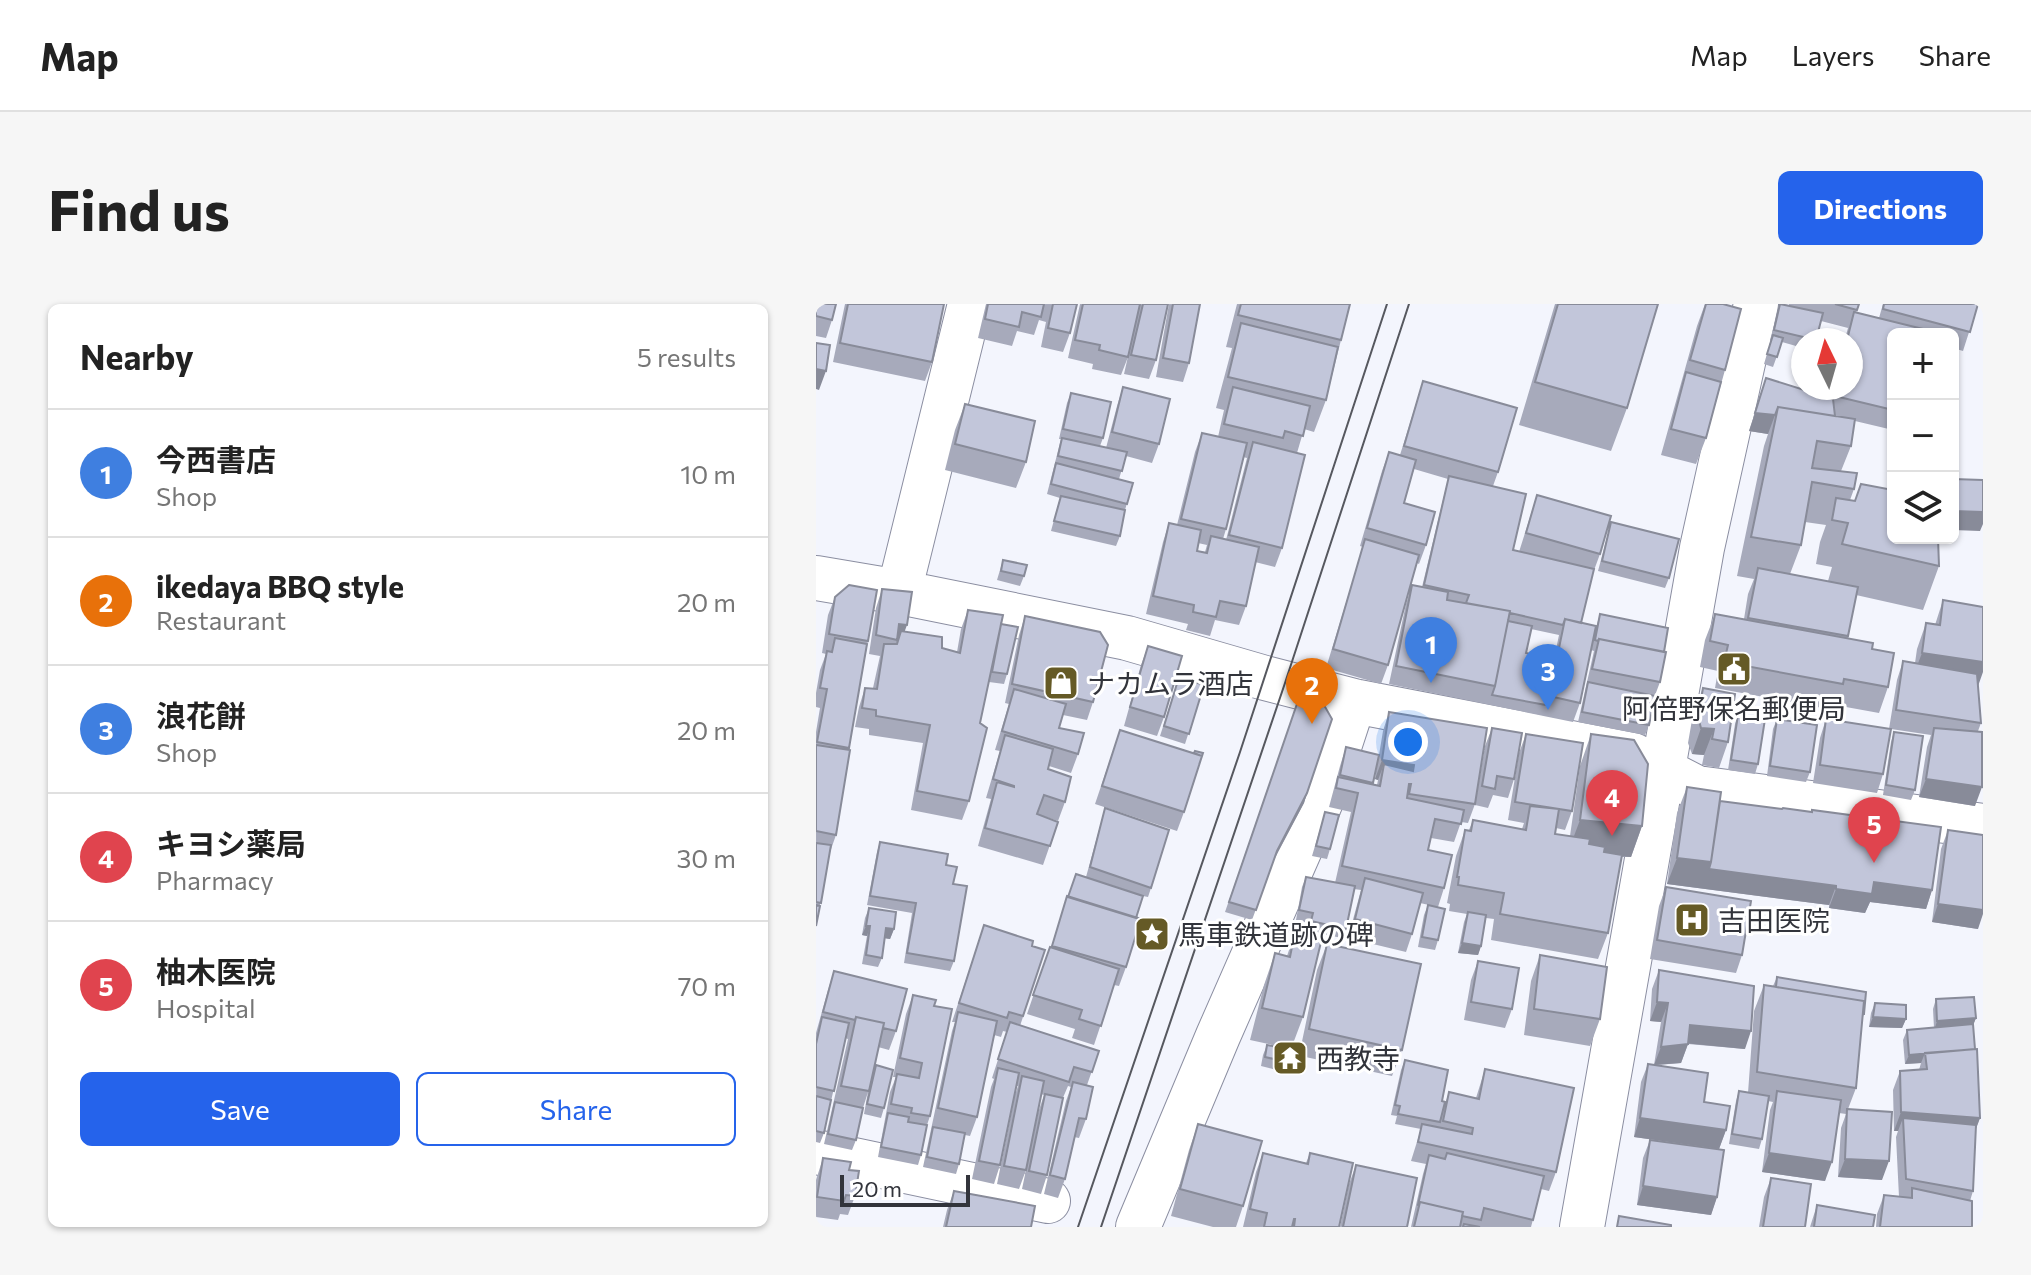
<!DOCTYPE html>
<html lang="en">
<head>
<meta charset="utf-8">
<style>
  body { margin:0; font-family:Commissioner,"Noto Sans JP",sans-serif; background:#f6f6f6; color:#222 }
  .controls { position:absolute; right:24px; top:24px; display:grid; overflow:hidden; border-radius:12px; box-shadow:0 2px 6px #0004 }
  .controls button { width:72px; height:72px; display:grid; place-items:center; padding:0; border:0; border-bottom:2px solid #e0e0e0; background:#fff; color:#222; font:40px sans-serif }
  .compass { position:absolute; left:975px; top:24px; width:72px; height:72px; border-radius:50%; background:#fff; box-shadow:0 2px 6px #0004; rotate:355deg }
  .scale { position:absolute; left:24px; bottom:20px; width:130px; box-sizing:border-box; padding-left:8px; border:4px solid #32343b; border-top:0; font-size:22px; line-height:28px; white-space:nowrap; color:#32343b; -webkit-text-stroke:6px #fff; paint-order:stroke }
  .you { position:absolute; left:592px; top:438px; width:28px; height:28px; margin:-20px; border:6px solid #fff; border-radius:50%; background:#1a73e8; box-shadow:0 0 0 12px #1a73e833 }
  .badge { display:grid; place-items:center; width:52px; height:52px; border-radius:50%; background:#2563eb; color:#fff; font-size:26px; font-weight:700 }
  .pin { position:absolute; translate:-50% -66px; filter:drop-shadow(0 2px 4px #0008) }
  .pin::after { content:''; position:absolute; top:42px; width:28px; height:24px; background:inherit; clip-path:polygon(0 0,100% 0,50% 100%) }
  .list { margin:0; padding:0; list-style:none }
  h2 { display:flex; justify-content:space-between; align-items:center; height:104px; margin:0; padding:0 32px; font-size:34px }
  h2 small { font-size:26px; font-weight:400; color:#767676 }
  .list li { display:grid; grid-template-columns:52px 1fr auto; gap:24px; align-items:center; box-sizing:border-box; height:128px; padding:0 32px; border-top:2px solid #e0e0e0 }
  .list b { display:block; font-size:30px; white-space:nowrap }
  .list p { margin:0; font-size:26px; white-space:nowrap; color:#767676 }
  .list em { font-size:26px; font-style:normal; color:#767676 }
  .actions { display:flex; gap:16px; padding:24px 32px }
  .actions a { flex:1; padding:18px 0; border:2px solid #2563eb; border-radius:12px; text-align:center; font-size:28px; color:#2563eb }
  .actions .main { background:#2563eb; color:#fff }
  .icon { flex:none; width:44px; height:44px; fill:none; stroke:currentColor; stroke-width:2; stroke-linecap:round; stroke-linejoin:round }
  .map { position:relative; flex:none; width:1167px; height:923px; overflow:hidden; border-radius:12px }
  header { display:flex; align-items:center; gap:48px; box-sizing:border-box; height:112px; padding:0 40px; background:#fff; border-bottom:2px solid #e0e0e0 }
  header strong { font-size:38px }
  nav { display:flex; gap:44px; margin-inline-start:auto; font-size:28px }
  .intro { display:flex; align-items:center; justify-content:space-between; box-sizing:border-box; height:192px; padding:0 48px }
  h1 { margin:0; font-size:56px }
  .button { padding:20px 36px; border-radius:12px; background:#2563eb; color:#fff; font-size:28px; font-weight:700 }
  main { display:flex; gap:48px; padding:0 48px }
  aside { flex:1; background:#fff; border-radius:12px; box-shadow:0 2px 6px #0004 }
  .map>svg:first-child { display:block }
</style>
</head>
<body>
<header>
<strong>Map</strong>
<nav><a>Map</a><a>Layers</a><a>Share</a></nav>
</header>
<div class="intro"><h1>Find us</h1><a class="button">Directions</a></div>
<main>
<aside>
<h2>Nearby<small>5 results</small></h2>
<ul class="list">
<li><span class="badge" style="background:#3f7fe0">1</span><div><b>今西書店</b><p>Shop</p></div><em>10 m</em></li>
<li><span class="badge" style="background:#e8710a">2</span><div><b>ikedaya BBQ style</b><p>Restaurant</p></div><em>20 m</em></li>
<li><span class="badge" style="background:#3f7fe0">3</span><div><b>浪花餅</b><p>Shop</p></div><em>20 m</em></li>
<li><span class="badge" style="background:#e0444e">4</span><div><b>キヨシ薬局</b><p>Pharmacy</p></div><em>30 m</em></li>
<li><span class="badge" style="background:#e0444e">5</span><div><b>柚木医院</b><p>Hospital</p></div><em>70 m</em></li>
</ul>
<div class="actions"><a class="main">Save</a><a>Share</a></div>
</aside>
<div class="map">
<svg width="1167" height="923" viewBox="0 0 1167 923">
  <rect width="100%" height="100%" fill="#f3f5fd"/>
  <g fill="none" stroke-linecap="round" stroke-linejoin="round">
    <defs>
      <path id="minor" d="M0 274 83 288 311 334 449 374 538 397 817 451 881 484 1167 522
        M83 288 154 0
        M0 848 232 897
        M322 923 402 732 506 495 538 397
        M766 923 886 244 940 0"/>
    </defs>
    <use href="#minor" stroke="#8b8ea1" stroke-width="46"/>
    <use href="#minor" stroke="#fff" stroke-width="44"/>
    <path stroke="#56585f" stroke-width="2" d="M262 923 424 448 571 0
      M285 923 469 379 593 0"/>
  </g>
  <path fill="#a7aabb" fill-rule="evenodd" d="M0 0 16 16 10 34 0 32Z
    M29 0H128L116 58 109 77 17 58Z
    M170 0H261L254 29 247 48 225 43 230 18 223 16 218 31 201 27 196 42 162 34Z
    M264 0H324L312 53 305 71 276 65 277 60 252 54Z
    M324 0H352L340 56 333 75 308 70Z
    M353 0H384L373 59 367 78 340 73Z
    M421 0H534L510 96 498 128 488 125 481 149 466 244 459 263 439 258 430 302 423 321 399 316 394 332 370 326 372 320 330 310 347 238 353 219 361 221 379 148 386 129 402 133 408 106 400 104 416 44 410 43ZM427 153 431 154 410 236 407 235 410 225ZM382 239 391 241 389 248 381 247Z
    M739 0H842L811 104 795 147 703 121Z
    M889 0 909 66 890 134 880 160 845 151 881 22Z
    M964 0 973 1V0H1043L1040 9 1063 14 1067 0H1162L1147 47 1137 44V30H1077V126L1039 117 1035 142 1025 167 1038 185 1034 196 1123 262 1107 306 1040 291 1032 334 1056 345 1072 383 1063 409 1019 401 1017 406 899 384 902 367 884 363 889 336 899 310 928 315 932 290 938 275 921 272 948 142 952 130 933 127 950 74 991 87 992 84H1035V36H1005L1008 27 1030 31 1032 24 1005 17 1000 36H987V44L966 38 957 63 948 60 955 36H954ZM989 218 1010 221 1004 238 1000 260 1016 263 1012 277 974 270 985 241Z
    M607 77 682 168 677 182 697 246 703 248 721 191 784 250 777 269 765 319 764 399 757 418 573 380 590 300 596 281 606 283 632 175 598 165 588 199 610 241 603 260 601 259 572 361 565 380 510 364 547 243 544 242 566 167 573 148 584 151ZM715 325 743 331 738 355 710 349Z
    M307 83 343 140 336 159 310 152 303 175 317 179 309 206 304 232 300 242 235 227 244 194 231 190 245 135H243L251 99 255 89 287 134 284 142 290 144 301 102Z
    M149 100 210 158 200 184 129 166 139 126Z
    M795 218 853 274 849 284 782 267Z
    M187 256 208 272 204 282 181 276Z
    M66 285 89 327 126 344 141 348 145 325 152 306 185 320 191 370 188 380 173 378 164 419 153 497 146 516 95 506 107 439 53 431V425L39 423 43 403 49 384H57L64 352 53 350 60 304Z
    M19 293 52 337 32 446 20 531 14 548 0 622V428L4 404 0 403V389L4 366 10 350 6 349 12 311Z
    M1127 296 1162 382 1165 419 1162 427 1159 502 1103 493 1111 443 1115 431 1075 425 1067 470 1061 489 997 479 1004 434 1010 415 1073 425 1081 376 1087 357 1099 359 1101 345 1110 319 1119 321Z
    M784 310 848 348 844 378 838 394 833 421 829 431 762 418 778 347 775 346 781 320Z
    M209 312 277 398 271 416 247 411 243 424 262 450 255 469 233 462 232 465 249 498 242 517 221 510 242 518 227 561 162 542 175 495 170 494 184 447 179 446 193 400 189 399 203 331Z
    M332 342 348 413 341 432 308 422 325 361Z
    M363 373 388 381 369 440 344 432Z
    M887 384 912 438 903 464 886 461 888 451 876 450 872 439 877 410Z
    M483 394 491 489 488 499 458 556 436 616 409 608Z
    M573 408 659 500 652 519 645 518 638 538 615 534 612 546 628 584 622 603 604 599 596 630 590 648 532 634 545 586 538 585 530 625 526 634 491 627 493 619 480 616 486 583 490 573 519 579 535 508 513 503 524 462 530 443 563 451 567 427ZM561 460 559 475 562 476 561 481 556 480Z
    M922 411 942 460 939 470 912 466 919 420Z
    M961 415 994 468 990 478 951 472 957 425Z
    M676 424 698 475 692 494 677 491 672 504 659 501 669 442Z
    M304 426 368 508 361 527 279 500Z
    M1078 428 1099 486 1095 496 1067 491 1075 438Z
    M710 430 756 507 749 526 740 524 739 530 754 532 764 462 775 430 826 522 815 553H806L792 629 782 655 675 636 678 615 670 614 665 642 662 651 642 649 648 618 651 610 633 607 634 600 631 599 640 552 649 526H653L657 516 706 525 708 519 692 516 703 449Z
    M871 483 1116 586 1110 605 1054 598 1049 609 1013 604V601L851 580 861 509Z
    M289 504 335 584 332 593 327 592 320 614 310 663 303 682 298 681 278 741 256 734 259 725 211 710 234 643 235 644 251 592 310 586 270 573Z
    M509 508 514 545 511 555 496 552Z
    M1132 526 1162 625 1116 618 1125 545Z
    M64 538 130 561 138 657 134 667 88 659 96 609 51 601 61 548Z
    M850 583 926 651 920 669 834 655 843 602Z
    M612 601 622 636 619 646 602 643 608 611Z
    M53 604 78 625 74 635 69 634 66 654 62 663 46 660 51 632 46 631 49 614Z
    M168 621 216 642 229 646 204 722 283 747 271 781 270 815 263 834 258 833 249 875 242 894 228 890 250 797 255 783 252 782 246 796 231 871 225 890 206 885 222 809 228 791 225 790 210 866 203 885 181 880 199 791 202 782H201L184 861 178 880 156 875 175 783 178 775 176 774 191 728 187 727 185 733 178 731 161 813 154 832 149 831 143 860 140 870 107 863 136 727 139 718H136Z
    M479 628 487 713 475 745 434 736 448 681 459 649 471 652Z
    M511 640 586 746 576 772 485 752 480 771 445 762 447 751 451 741 484 747 501 666Z
    M724 651 784 715 774 742 708 731 715 677Z
    M662 657 696 705 689 724 648 716 655 676Z
    M843 666 929 745 872 740 865 759 841 761 888 798 910 826 903 845 818 833 825 778 832 760 838 761 845 718 834 717 836 685Z
    M18 667 80 727 73 746 62 743 56 771 60 761 68 804 65 814 48 810 52 788 47 804 40 836 36 846 8 840 32 735 29 734 8 829 4 839 0 838V729L12 686Z
    M961 673 1048 710 1046 716 1040 784 1032 805 1066 876 1022 873 1025 824 1030 810 1023 809 1009 877 946 868 954 806 957 798 952 797 946 835 943 845 913 840 920 797 923 787 932 789 938 707 948 681 957 682Z
    M97 691 118 702 114 812 111 821 105 851 102 861 62 853 74 788 80 773H77L90 710Z
    M1120 695 1160 714 1157 721 1164 814 1160 824 1157 887 1154 897 1156 923H1060L1061 910 1068 891 1083 893 1080 833 1082 827H1078L1077 786 1084 767 1103 766 1105 759 1089 760 1087 736 1091 726 1118 724 1117 705Z
    M1059 699 1090 715 1086 724 1053 723 1055 709Z
    M589 756 629 800 633 788 660 794 669 765 740 868 733 887 725 885 715 923H595L607 870 610 860 595 857 605 825 579 820 581 812 575 811 585 766Z
    M382 820 427 902 420 923H397L355 912 373 846Z
    M834 836 901 893 895 911 821 901 827 854Z
    M447 849 490 859 494 849 523 923H427L440 868Z
    M7 854 33 866 39 892 32 911 24 910 22 916 0 913V876Z
    M540 861 591 923H524L533 880Z
    M955 874 989 923H943L948 893Z
    M138 887 215 923H127L131 906Z
    M1001 901 1057 923H994Z"/>
  <path fill="#888b99" d="M0 65 10 67 3 86 0 85Z
    M939 109 959 111 952 130 933 127Z
    M1137 207 1167 208V220L1164 227 1137 226Z
    M83 320 91 321 84 340 85 327 80 339Z
    M1106 349 1167 358V368L1161 385 1096 375Z
    M885 424 898 425 888 451 876 450Z
    M566 456 598 461 591 480 568 460 562 476 559 475Z
    M1110 475 1166 483 1159 502 1103 493Z
    M491 489 488 499 457 557 461 547Z
    M764 516 826 522 815 553 752 548Z
    M861 554 895 558 1020 582 1013 601 851 580Z
    M1058 578 1116 586 1110 605 1054 598 1049 609 1013 604 1020 585Z
    M1122 600 1167 606V610L1162 625 1116 618Z
    M50 622H54L51 632 46 631Z
    M70 624 78 625 74 635 67 634Z
    M646 639 665 642 662 651 642 649Z
    M841 698 852 699 845 718 834 717Z
    M1057 713 1090 715 1086 724 1053 723Z
    M1160 714 1156 724 1118 727 1121 717Z
    M874 721 935 727 929 745 867 739Z
    M872 740 865 759 838 761 845 743Z
    M1109 749 1105 759 1089 760 1093 751Z
    M1085 808 1164 814 1157 833 1087 814 1082 827H1078Z
    M824 814 910 826 903 845 818 833Z
    M953 849 1016 858 1009 877 946 868Z
    M1029 855 1073 857 1066 876 1022 873Z
    M827 882 901 893 895 911 821 901Z"/>
  <path fill="#c2c6da" stroke="#888b99" stroke-width="2" d="M0 0H20L16 16 0 12Z
    M32 0H128L116 58 24 39Z
    M172 0H228L225 13 206 8 203 23 169 15Z
    M237 0H261L254 29 232 24Z
    M267 0H324L312 53 283 46 284 41 259 36Z
    M327 0H352L340 56 315 51Z
    M357 0H384L373 59 347 54Z
    M425 0H534L525 36 422 11Z
    M742 0H842L811 104 719 78Z
    M890 0H907L925 5 909 66 874 56Z
    M964 0 1007 9 1000 36 958 26Z
    M1019 0H1043L1041 6Z
    M1068 0H1162L1154 28 1067 5Z
    M1038 8 1107 25 1106 30H1077V106L994 86 995 84H1035V36H1006L1008 27 1032 32Z
    M425 19 522 43 510 96 412 73Z
    M957 31 967 34 961 53 951 50Z
    M0 39 14 41 10 67 0 65Z
    M870 68 905 78 890 134 855 125Z
    M950 74 1017 95 1019 112 962 103 959 111 939 109Z
    M607 77 701 104 682 168 588 142Z
    M307 83 354 95 343 140 296 128Z
    M417 83 494 102 487 132 469 127 467 134 408 120Z
    M255 89 295 98 287 134 247 125Z
    M149 100 219 117 210 158 139 140Z
    M962 103 1039 115 1035 142 1001 137 996 164 1041 169 1038 185 996 178 985 241 935 233Z
    M386 129 431 139 410 225 365 215Z
    M246 134 311 148 306 167 242 152Z
    M437 138 489 151 466 244 413 231Z
    M573 148 600 156 588 199 619 208 610 241 551 224Z
    M240 159 317 179 311 200 235 180Z
    M633 172 710 190 697 246 778 265 765 319 749 315 747 321 694 309V307L650 299 653 291 608 281Z
    M1137 175 1167 176V208L1137 207Z
    M1045 180 1077 186V234H1122L1123 262 1026 240 1032 219 1016 216 1020 194 1039 197Z
    M721 191 795 212 784 250 710 229Z
    M245 192 309 206 304 232 238 217Z
    M795 218 863 235 853 274 786 257Z
    M353 219 385 226 381 247 391 249 395 232 443 243 430 302 404 297 400 313 377 308 378 301 337 292Z
    M549 235 603 251 572 361 517 345Z
    M187 256 211 261 208 272 185 267Z
    M942 264 1042 283 1032 332 932 314Z
    M33 281 61 286 52 337 13 330 19 293Z
    M596 281 632 288 631 296 694 307 679 382 580 362Z
    M66 285 96 288 91 321 83 320 81 336 60 331Z
    M1127 296 1167 303V358L1106 349 1110 319 1124 321Z
    M152 306 187 311 164 419 171 424 153 497 101 487 114 421 60 412V406L46 404 49 384 61 385 68 340H81L85 327 126 333V344L144 349Z
    M784 310 852 324 848 348 783 335 782 337 779 336Z
    M899 310 1057 339 1056 345 1078 349 1072 383 1028 375 1027 380 908 358 912 341 894 337Z
    M209 312 284 328 292 341 277 398 196 380Z
    M749 315 780 322 764 399 733 392Z
    M692 317 716 322 710 349 740 355 730 401 676 391 679 382Z
    M185 320 202 323 191 370 176 368Z
    M19 334 51 340 33 444 1 438 11 385 4 384 11 347 16 348Z
    M783 335 850 348 844 378 776 365Z
    M332 342 366 352 348 413 314 403Z
    M1087 357 1161 370 1165 419 1080 406Z
    M363 373 388 381 373 430 348 422Z
    M772 378 839 392 833 421 766 408Z
    M887 384 919 390 912 438 896 435 898 425 885 424 882 413Z
    M198 385 250 400 243 424 268 429 262 450 186 427Z
    M483 394 508 401 516 415 491 489 461 547 440 606 413 598Z
    M573 408 671 424 659 500 593 490 595 480H593L591 494 648 506 645 520 619 515 612 546 636 551 628 584 526 562 542 489 520 484 522 473 564 482 568 460 597 467 598 461 566 456Z
    M922 411 949 415 942 460 915 456Z
    M961 415 1001 421 994 468 954 462Z
    M1010 415 1075 425 1067 470 1004 461Z
    M676 424 706 429 698 475 681 472 679 485 666 482Z
    M1118 424 1166 428V483L1110 475Z
    M304 426 386 452 368 508 286 482Z
    M1078 428 1107 432 1099 486 1070 481Z
    M710 430 767 439 756 507 699 498Z
    M775 430 818 436 832 460 826 522 764 516Z
    M189 431 237 445 232 465 255 473 249 498 228 491 221 510 242 518 234 542 169 524 181 478 198 483V482L177 475Z
    M0 441 34 446 20 531 0 527Z
    M530 443 563 451 557 479 524 471Z
    M379 447 387 449 383 461 386 452 378 449Z
    M871 483 905 488 895 558 861 554Z
    M904 497 966 505 967 504 996 508V506L1125 523 1116 586 1058 578 1056 590 1020 585V582L893 565 895 558Z
    M714 502 743 505 739 530 774 535 773 540 789 543 788 548 806 551 792 629 684 610 688 589 642 581 643 573H641L649 526 655 527 657 516 710 526Z
    M289 504 353 526 335 584 274 563Z
    M509 508 523 511 514 545 500 542Z
    M1132 526 1167 531V606L1122 600Z
    M64 538 132 550 130 561 141 563 137 580 151 582 138 657 91 649 100 599 54 592Z
    M0 539 15 541 5 599 0 598Z
    M260 570 327 592 320 614 252 593Z
    M490 573 539 582 530 625 495 617 497 609 483 606Z
    M549 574 607 589 596 630 539 615Z
    M850 583 935 597 926 651 841 636Z
    M251 592 325 615 310 663 236 642Z
    M0 601 4 602 0 622Z
    M612 601 629 605 622 636 606 633Z
    M53 604 80 608 78 625 70 624 66 654 50 651 54 622H50Z
    M652 608 670 611 665 642 646 639Z
    M168 621 217 637 216 642 229 646 207 712 193 708 191 714 143 699Z
    M479 628 506 634 487 713 446 704 459 649 474 653Z
    M511 640 605 660 586 746 493 725Z
    M234 643 303 665 285 722 263 715 266 706 217 691Z
    M724 651 791 663 784 715 718 705Z
    M662 657 703 664 696 705 655 698Z
    M843 666 938 682 935 727 874 721 872 740 845 743 852 699 841 698Z
    M18 667 91 685 80 727 67 724 68 719 40 713 39 716 7 708Z
    M961 673 1050 688 1048 710H1047L1048 697 960 683Z
    M948 681 1048 697 1040 784 941 768Z
    M97 691 120 696 118 702 136 705 114 812 95 809 96 804 75 800 81 770 103 774 106 759 84 754Z
    M1158 693 1160 714 1121 717 1120 695Z
    M1059 699 1090 701V715L1057 713Z
    M142 708 181 717 161 813 122 804Z
    M6 713 33 719 18 787 0 783V740Z
    M40 713 68 719 53 787 25 782Z
    M194 718 283 747 276 768 258 763 253 778 182 755Z
    M1157 720 1159 745 1093 751 1091 726Z
    M451 741 486 748 484 761 449 753Z
    M1161 745 1164 814 1085 808 1084 767 1111 765 1109 749Z
    M589 756 632 766 626 797 629 798 624 818 582 810 584 802 579 801Z
    M832 760 892 769 888 798 914 802 910 826 824 814Z
    M60 761 77 766 68 804 51 800Z
    M182 764 203 769 184 861 163 857Z
    M669 765 758 784 740 868 602 838 606 820 656 830 657 824 627 817 633 788 663 795Z
    M206 772 228 777 210 866 188 862Z
    M257 778 277 783 270 815 263 814 249 875 234 871Z
    M923 787 953 792 946 835 916 830Z
    M961 787 1025 796 1016 858 953 849Z
    M229 790 247 794 231 871 213 867Z
    M0 792 15 796 8 829 0 827Z
    M19 798 47 804 40 836 12 830Z
    M1031 805 1076 808 1073 857 1029 855Z
    M72 809 93 813 92 818 111 821 105 851 65 843Z
    M1087 814 1160 821 1157 887 1090 875Z
    M382 820 446 837 427 902 364 885Z
    M117 823 149 829 143 860 111 853Z
    M834 836 908 846 901 893 827 882Z
    M447 849 492 860 494 849 537 859 523 923H478L479 915H478L476 923H448L451 909 434 905Z
    M631 849 728 872 717 916 668 904 665 916 646 912 647 908 604 898 603 902 602 901 613 851 629 855Z
    M7 854 35 858 33 866 43 867 39 892 30 891 28 897 1 893Z
    M540 861 601 874 591 923H527Z
    M955 874 995 880 989 923H947Z
    M1096 884 1156 897V923H1064L1068 891 1096 894Z
    M138 887 219 902 215 923H130Z
    M604 898 647 908 644 923H598Z
    M1001 901 1059 911 1057 923H998Z
    M803 912 855 921V923H801Z
    M648 920 664 923H647Z"/>
  <defs>
    <symbol id="civic-square" viewBox="-11 -11 22 22"><rect x="-9" y="-9" width="18" height="18" rx="4" fill="#655a26" stroke="#fff"/><path d="M-.6-6.5H3V-4.5H.6V-3L4-1V1h2V6H-6V1h2V-1L-.6-3ZM-1.2 2.5V6h2.4V2.5Z" fill="#fff"/></symbol>
    <symbol id="shop-square" viewBox="-11 -11 22 22"><rect x="-9" y="-9" width="18" height="18" rx="4" fill="#655a26" stroke="#fff"/><path d="M-5-2.5h2.3a2.7 3.5 0 0 1 5.4 0H5L5.5 6h-11ZM-1.5-2.5h3a1.5 2.3 0 0 0-3 0Z" fill="#fff"/></symbol>
    <symbol id="hospital-square" viewBox="-11 -11 22 22"><rect x="-9" y="-9" width="18" height="18" rx="4" fill="#655a26" stroke="#fff"/><path d="M-5-5h3v3.5h4V-5h3V5h-3V1.5h-4V5h-3Z" fill="#fff"/></symbol>
    <symbol id="sight-square" viewBox="-11 -11 22 22"><rect x="-9" y="-9" width="18" height="18" rx="4" fill="#655a26" stroke="#fff"/><path d="M0-6L1.8-2.2L6-1.7L2.9 1.2L3.7 5.4L0 3.3L-3.7 5.4L-2.9 1.2L-6-1.7L-1.8-2.2Z" fill="#fff"/></symbol>
    <symbol id="temple-square" viewBox="-11 -11 22 22"><rect x="-9" y="-9" width="18" height="18" rx="4" fill="#655a26" stroke="#fff"/><path d="M0-6L5-2H3V0L6.5 2.5H4V6H1.5V3h-3V6H-4V2.5H-6.5L-3 0V-2H-5Z" fill="#fff"/></symbol>
  </defs>
  <g fill-rule="evenodd">
    <use href="#civic-square" x="898" y="345" width="40" height="40"/>
    <use href="#shop-square" x="225" y="359" width="40" height="40"/>
    <use href="#hospital-square" x="856" y="596" width="40" height="40"/>
    <use href="#sight-square" x="316" y="610" width="40" height="40"/>
    <use href="#temple-square" x="454" y="734" width="40" height="40"/>
  </g>
  <g text-anchor="middle" dominant-baseline="central" stroke-width="6" stroke-linejoin="round" paint-order="stroke">
    <g font-size="28" fill="#32343b" stroke="#fff" text-anchor="start">
      <text x="271" y="379">ナカムラ酒店</text>
      <text x="918" y="404" text-anchor="middle">阿倍野保名郵便局</text>
      <text x="902" y="616">吉田医院</text>
      <text x="362" y="630">馬車鉄道跡の碑</text>
      <text x="500" y="754">西教寺</text>
    </g>
  </g>
</svg>
<div class="controls">
<button>+</button>
<button>−</button>
<button><svg class="icon" aria-label="layers" viewBox="0 0 24 24"><path d="M12 4l9 5-9 5-9-5zM3 14l9 5 9-5"/></svg></button>
</div>
<svg class="compass" viewBox="-18 -18 36 36"><path d="M0-13l5 13h-10z" fill="#e53935"/><path d="M0 13l5-13h-10z" fill="#767676"/></svg>
<div class="scale">20 m</div>
<div class="you"></div>
<div class="pin badge" style="left:615px;top:379px;background:#3f7fe0">1</div>
<div class="pin badge" style="left:496px;top:420px;background:#e8710a">2</div>
<div class="pin badge" style="left:732px;top:406px;background:#3f7fe0">3</div>
<div class="pin badge" style="left:796px;top:532px;background:#e0444e">4</div>
<div class="pin badge" style="left:1058px;top:559px;background:#e0444e">5</div>
</div>
</main>
</body>
</html>
